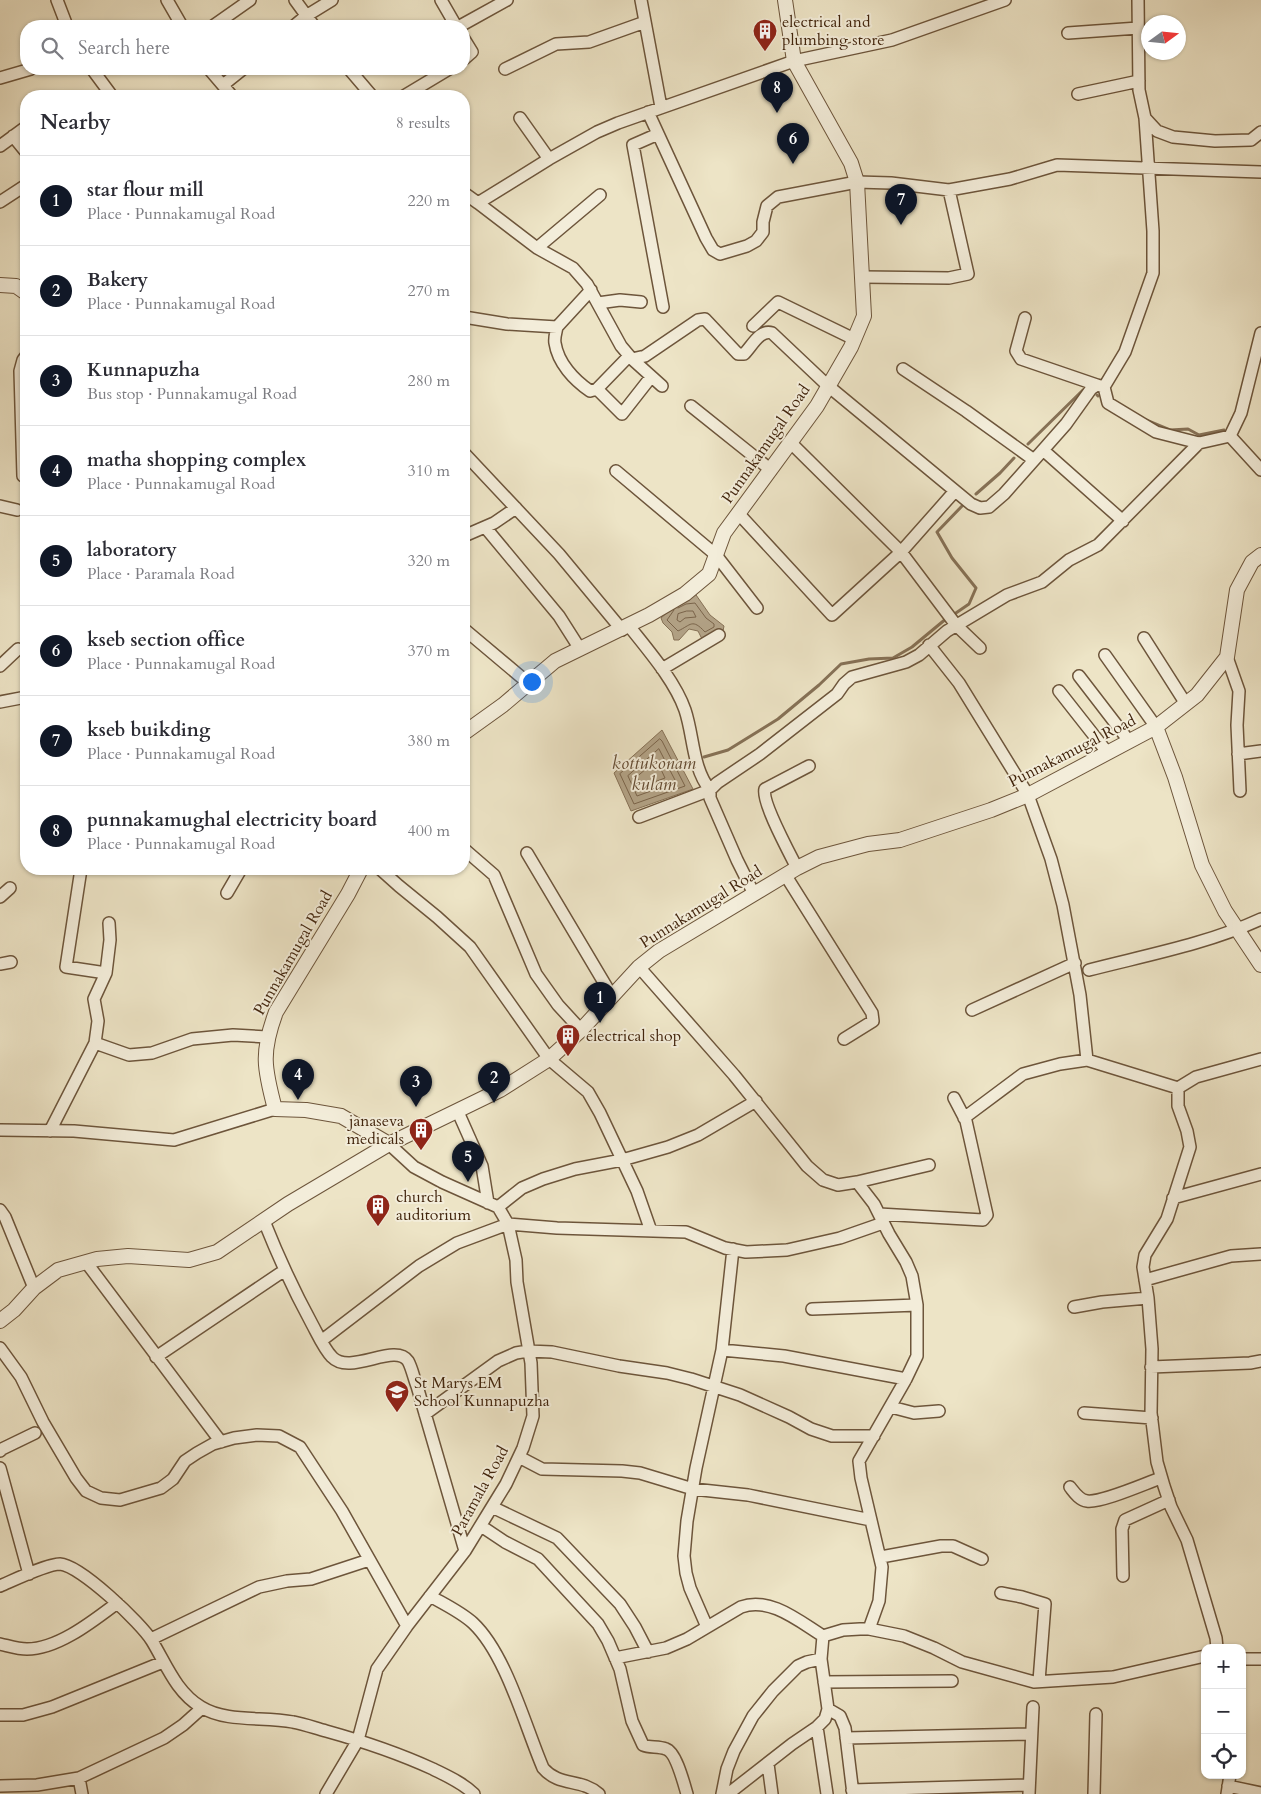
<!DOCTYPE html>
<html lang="en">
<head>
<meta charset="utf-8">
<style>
  body { margin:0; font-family:Cardo,serif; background:#f2f2f3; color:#2b2b33 }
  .controls { position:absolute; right:15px; bottom:15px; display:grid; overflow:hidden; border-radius:10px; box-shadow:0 1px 4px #0004 }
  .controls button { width:45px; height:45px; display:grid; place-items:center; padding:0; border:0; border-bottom:1px solid #e1e1e2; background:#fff; color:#2b2b33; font:25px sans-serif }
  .compass { position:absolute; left:1141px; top:15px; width:45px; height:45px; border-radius:50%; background:#fff; box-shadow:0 1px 4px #0004; rotate:75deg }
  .you { position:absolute; left:531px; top:681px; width:18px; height:18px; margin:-12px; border:4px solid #fff; border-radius:50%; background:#1a73e8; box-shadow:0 0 0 8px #1a73e833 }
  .badge { display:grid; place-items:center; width:32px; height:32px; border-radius:50%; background:#111827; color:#fff; font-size:16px; font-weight:700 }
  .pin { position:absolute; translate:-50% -41px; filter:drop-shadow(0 1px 2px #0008) }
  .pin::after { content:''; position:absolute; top:26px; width:18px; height:15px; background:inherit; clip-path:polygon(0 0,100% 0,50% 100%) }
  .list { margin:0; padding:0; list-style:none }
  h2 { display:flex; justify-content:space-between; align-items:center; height:65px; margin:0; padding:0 20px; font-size:21px }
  h2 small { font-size:16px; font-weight:400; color:#7c7c81 }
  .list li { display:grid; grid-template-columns:32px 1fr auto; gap:15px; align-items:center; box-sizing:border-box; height:90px; padding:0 20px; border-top:1px solid #e1e1e2 }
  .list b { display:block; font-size:19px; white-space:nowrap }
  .list p { margin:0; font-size:16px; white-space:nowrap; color:#7c7c81 }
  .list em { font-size:16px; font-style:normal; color:#7c7c81 }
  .icon { flex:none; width:28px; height:28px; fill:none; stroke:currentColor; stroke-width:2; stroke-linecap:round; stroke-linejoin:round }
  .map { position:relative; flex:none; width:1261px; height:1794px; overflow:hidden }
  .search { position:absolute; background:#fff; box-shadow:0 1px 4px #0004; left:20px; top:20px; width:450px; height:55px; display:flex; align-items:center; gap:12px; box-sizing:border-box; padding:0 18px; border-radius:20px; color:#7c7c81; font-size:19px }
  .panel { position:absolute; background:#fff; box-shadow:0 1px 4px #0004; left:20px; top:90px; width:450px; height:785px; border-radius:20px }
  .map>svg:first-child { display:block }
</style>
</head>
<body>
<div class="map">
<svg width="1261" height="1794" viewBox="0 0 1261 1794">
  <rect width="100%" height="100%" fill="#ede4c6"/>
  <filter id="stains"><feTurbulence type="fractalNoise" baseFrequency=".004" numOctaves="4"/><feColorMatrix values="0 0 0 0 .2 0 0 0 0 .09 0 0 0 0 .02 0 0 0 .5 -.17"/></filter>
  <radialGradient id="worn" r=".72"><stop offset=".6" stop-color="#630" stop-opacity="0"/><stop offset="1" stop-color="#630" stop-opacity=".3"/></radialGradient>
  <path fill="#b3a387" stroke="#867156" d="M694 592 710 615 724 626 723 631 719 630 703 641 698 631 689 629 679 640H674L672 632 663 623 661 618 685 597 689 601 691 594Z
    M662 730 693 789 631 811 614 773Z"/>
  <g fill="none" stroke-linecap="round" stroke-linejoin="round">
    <path stroke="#7a644a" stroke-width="1" d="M674 610 667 620 678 631C691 625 692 618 705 632L714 627V624L706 618 695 603 686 604 678 608
      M687 611H693L696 617 685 618 680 622 677 620 678 614Z
      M660 739 662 741 685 786 634 804 620 774Z
      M659 749 676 782 637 796 628 776Z
      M656 761 658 763 665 778 641 787 637 777Z"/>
    <path stroke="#867156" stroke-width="3" d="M1097 395 1098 396
      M1146 420 1170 430 1188 429 1199 435 1224 430
      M1028 444 1083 390
      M976 494 1000 473 1014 458
      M953 615 969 604 976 588 952 558 937 532 963 505
      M704 757 728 750 778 719 819 685 841 664 869 659 893 658 912 647 947 618
      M677 766 688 763"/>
    <defs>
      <path id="minor" d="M57 0 67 26
        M167 0 182 26
        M295 0 314 26
        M441 0 456 26
        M641 0 661 107
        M1138 0 1139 90 1145 118 1157 131 1173 137 1215 141 1251 140 1261 132
        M213 26 250 0
        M294 26 306 16 332 0
        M460 26 507 0
        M1068 33 1138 28
        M464 39 472 52 464 59
        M92 69 112 96
        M209 69 232 96
        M349 69 372 96
        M505 69 556 44 589 42 645 22
        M0 78 31 69
        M223 85 243 69
        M1078 94 1139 81
        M404 96 449 69
        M648 112 706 238 713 250 720 254 747 246 756 241 763 232V222L767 206 778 197 857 182 891 183 949 190 1010 179 1057 165 1261 172
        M520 118 549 159
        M658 134 633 145 663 307
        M13 136 26 152
        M0 146 26 127
        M464 193 478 203 549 159 597 132 618 123 794 61 892 40 1005 0
        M0 202 26 185
        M478 203 537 248 573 268 587 284 621 346 632 359 645 356 698 320 705 319 738 354H744C752 346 760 329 772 333L827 385 971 504 980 508 989 507 1004 494 1066 424 1091 389 1097 385 1104 387
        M537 248 600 195
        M863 277 949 278 968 274 949 190
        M598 303 620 300 641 302
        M464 317 507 324 557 327C556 332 554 338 555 343 558 363 574 380 590 391L597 389 629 356
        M1025 318 1016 351 1021 359 1097 385
        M753 326 778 302 854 339
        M557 327 591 290
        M632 359 662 386
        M903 369 966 411 1034 460
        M597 389 622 414 651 377
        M691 406 771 470
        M1230 436 1261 470
        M791 443 901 552 956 625 980 648
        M1199 443 1230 436 1241 413 1261 333
        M1043 450 1123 521
        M464 453 559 554 622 630
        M616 471 716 555 757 608
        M23 476 20 371 23 360 26 356
        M0 506 17 510
        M738 513 832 615 901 552 955 491
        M485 527 559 616 580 649
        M464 536 494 523 516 508
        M629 626C648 650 675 681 685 710 694 737 692 767 710 790L639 817
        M464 629 527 682
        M1144 638 1186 704
        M929 645 959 683 1028 795 1051 859 1063 905 1080 995 1087 1060
        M1105 655 1156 727
        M1227 657 1239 691 1237 725 1240 791
        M0 666 18 649
        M662 669 719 635
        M1079 676 1129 741
        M1059 691 1107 752
        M0 702 26 697
        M1238 754 1261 751
        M464 849 494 875 536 974 558 1005 581 1030
        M527 853 612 996
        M797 868C790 854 761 801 765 789L809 766
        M81 869 66 967 106 973
        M380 869 399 886 437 917 470 947 549 1059 588 1092 600 1113 637 1191 651 1231
        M786 876 872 1013 873 1021 844 1039
        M227 893 241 869
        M754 894 737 860 710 798V790L717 783 760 754 837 694 844 684 852 677 906 662 919 655 947 631 1007 595 1042 582 1069 560 1098 545 1199 443 1156 432 1108 403 1104 387 1125 352 1153 273V231L1145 118
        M0 897 10 888
        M0 964 11 962
        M639 967 734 1075 807 1166 823 1180 838 1185 857 1182 874 1204 889 1234 906 1262 912 1276 917 1305V1356L906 1379 859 1461 861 1478 882 1567 879 1601 869 1629
        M1089 970C1147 955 1207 944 1261 919
        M972 1010 1075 963
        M95 1043 129 1055 152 1053 192 1039 233 1035 267 1037
        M458 1112 482 1166 488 1203
        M964 1118 1023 1074 1060 1064 1087 1060 1178 1088
        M0 1130 74 1131 174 1140 275 1109
        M50 1131 95 1043 98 1021 94 999 106 973 110 940 109 923
        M857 1182 929 1165
        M1173 1198 1261 1174
        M498 1207 522 1188 543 1179 575 1169 622 1160 668 1147 698 1135 756 1101
        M0 1210 5 1217 34 1288
        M879 1214 983 1220 987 1215 966 1121 954 1098
        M264 1221C278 1256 294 1291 312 1324 318 1335 324 1349 332 1357 350 1376 395 1342 408 1361 412 1368 414 1379 417 1386L465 1551
        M86 1262 221 1442
        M1145 1280 1231 1256 1261 1254
        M1074 1307 1102 1302 1148 1298
        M812 1309 917 1305
        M321 1341 419 1266 457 1243 508 1224 557 1228 686 1232 725 1248 746 1252 787 1250 840 1238 883 1223
        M0 1348 21 1377 43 1422 76 1478 86 1491 101 1498 120 1500 161 1488 173 1479 185 1461 197 1453 213 1444 234 1438 257 1435 279 1436 300 1447 342 1511 407 1626
        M722 1350 784 1356 906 1379
        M156 1357 285 1270
        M1151 1367 1250 1363 1261 1361
        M891 1407 914 1413 939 1411
        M1084 1413 1152 1418
        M425 1414 498 1361 516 1353 528 1351 552 1352 619 1366 667 1373 691 1379 740 1395 789 1417 811 1429 832 1436H874
        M0 1451 2 1449 35 1433
        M519 1457 542 1469 622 1471 640 1473 693 1489 748 1495 871 1520
        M0 1468 29 1574
        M1070 1487C1074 1492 1079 1500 1087 1501 1102 1503 1146 1483 1161 1478
        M492 1507 557 1538 620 1604 635 1627 648 1652
        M481 1526 505 1542 538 1559 598 1624 608 1641 620 1669 632 1721 643 1745C650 1748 658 1746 666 1749 676 1752 684 1784 687 1794
        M881 1557 941 1546H953L982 1559
        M1123 1576 1122 1529 1125 1520 1169 1500
        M0 1586C14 1580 47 1564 60 1564 80 1565 141 1623 152 1641 166 1664 176 1692 201 1707 227 1723 264 1716 293 1722 304 1724 315 1728 326 1731 362 1741 398 1753 433 1769 447 1776 463 1783 474 1794
        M1001 1593 1022 1597 1045 1604 1039 1681
        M430 1596C444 1604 461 1612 473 1623 506 1654 525 1726 543 1768 559 1787 581 1778 599 1794
        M707 1627 690 1588 686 1573 684 1556 687 1521 696 1468 722 1350 733 1249
        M151 1639 259 1587 287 1581 311 1579 369 1560
        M0 1644C9 1646 18 1649 27 1649 58 1649 93 1621 117 1603
        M1217 1648 1216 1638 1187 1540 1171 1507 1164 1486 1157 1462 1151 1413 1152 1349 1148 1298 1143 1267 1145 1255 1167 1219 1190 1147 1187 1131 1178 1106V1088L1196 1077 1261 1059
        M615 1658 666 1648 687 1639 741 1607C770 1596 800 1622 823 1636
        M1242 1659H1261
        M824 1682 952 1681
        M828 1709 840 1716 845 1728 853 1794
        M0 1715H23L52 1707 163 1662
        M817 1727 827 1794
        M846 1738 1031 1734
        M768 1764 772 1794
        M79 1778 82 1794
        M0 1786 37 1785 79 1778 164 1738 183 1725 202 1708
        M1228 1786 1261 1793
        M852 1790 1029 1785
        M326 1794 358 1740 377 1669 407 1626 465 1551 487 1515 506 1484 523 1448 533 1416 531 1363 517 1282 516 1260 508 1224 498 1207 442 1182 414 1167 389 1144
        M722 1794 727 1769 734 1751 753 1716 773 1691 798 1666 807 1662 821 1659
        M728 1794 792 1744 817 1727 825 1719 828 1709 821 1659 823 1636 843 1630 860 1629H869L904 1636 934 1648 962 1662 1034 1682 1113 1677 1205 1656
        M1029 1794 1033 1707
        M1094 1794 1096 1714
        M1227 1794 1230 1775"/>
      <path id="tertiary" d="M0 285 16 286 26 293
        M1156 727 1175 777 1202 865 1225 911 1261 965
        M464 733 503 705 555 661 649 615 685 594 709 574 724 533 817 406 851 347 864 316 857 182 851 163 794 61 785 0
        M361 869 348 894 276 1012C261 1052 264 1068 275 1109L306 1110 341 1116 389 1144 500 1090 549 1059 581 1030 639 967 659 951 797 868 819 857 868 844 900 840 991 810 1028 795 1156 727 1197 695 1227 657 1237 590 1252 562 1261 555
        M0 1321 14 1310 34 1288 58 1270 97 1259 128 1256 189 1260 217 1252 288 1204 389 1144"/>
    </defs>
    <use href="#minor" stroke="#6d553b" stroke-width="14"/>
    <use href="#tertiary" stroke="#6d553b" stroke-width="16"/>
    <use href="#minor" stroke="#f3edda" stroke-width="11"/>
    <use href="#tertiary" stroke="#f3edda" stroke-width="14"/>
  </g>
  <defs>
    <symbol id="building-pin" viewBox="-11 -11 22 30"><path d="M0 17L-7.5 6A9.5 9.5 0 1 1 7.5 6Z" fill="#8f2418" stroke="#f3edda"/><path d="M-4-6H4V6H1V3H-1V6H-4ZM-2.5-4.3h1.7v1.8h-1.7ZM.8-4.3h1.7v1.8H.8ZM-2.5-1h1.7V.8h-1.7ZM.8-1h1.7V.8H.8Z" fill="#fff"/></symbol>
    <symbol id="school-pin" viewBox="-11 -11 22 30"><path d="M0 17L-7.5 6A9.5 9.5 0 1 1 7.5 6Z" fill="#8f2418" stroke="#f3edda"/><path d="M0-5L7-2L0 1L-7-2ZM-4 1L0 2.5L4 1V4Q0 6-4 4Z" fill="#fff"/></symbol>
  </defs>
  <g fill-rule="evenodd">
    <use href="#building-pin" x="751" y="17" width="28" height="38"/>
    <use href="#building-pin" x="554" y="1022" width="28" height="38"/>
    <use href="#building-pin" x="407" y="1116" width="28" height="38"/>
    <use href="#building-pin" x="364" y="1192" width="28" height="38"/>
    <use href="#school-pin" x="383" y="1378" width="28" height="38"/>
  </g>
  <g text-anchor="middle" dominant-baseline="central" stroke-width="4" stroke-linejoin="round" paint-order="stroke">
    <g font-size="16" fill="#42250d" stroke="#f3edda" text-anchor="start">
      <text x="782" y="22">electrical and<tspan x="782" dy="18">plumbing store</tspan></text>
      <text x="586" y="1036">electrical shop</text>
      <text x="404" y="1121" text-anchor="end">janaseva<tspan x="404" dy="18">medicals</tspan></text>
      <text x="396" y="1197">church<tspan x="396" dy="18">auditorium</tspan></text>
      <text x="414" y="1383">St Marys EM<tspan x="414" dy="18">School Kunnapuzha</tspan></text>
    </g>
    <g font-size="16" fill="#42250d" stroke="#f3edda">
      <text transform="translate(766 444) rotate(-55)">Punnakamugal Road</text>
      <text transform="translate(1072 751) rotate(-27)">Punnakamugal Road</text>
      <text transform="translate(701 907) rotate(-32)">Punnakamugal Road</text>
      <text transform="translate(293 953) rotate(-60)">Punnakamugal Road</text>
      <text transform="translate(480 1491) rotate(-61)">Paramala Road</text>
    </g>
    <g font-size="18" font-style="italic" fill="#644b32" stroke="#f3edda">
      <text x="654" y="763">kottukonam<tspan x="654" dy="21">kulam</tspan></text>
    </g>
  </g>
  <rect width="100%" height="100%" filter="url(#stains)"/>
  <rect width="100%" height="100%" fill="url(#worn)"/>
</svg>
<div class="controls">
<button>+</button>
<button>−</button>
<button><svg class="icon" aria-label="locate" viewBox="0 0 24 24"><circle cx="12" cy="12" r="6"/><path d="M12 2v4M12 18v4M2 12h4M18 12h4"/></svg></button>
</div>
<svg class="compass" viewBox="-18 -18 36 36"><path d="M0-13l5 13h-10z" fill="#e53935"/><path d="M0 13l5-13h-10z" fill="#7c7c81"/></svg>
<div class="you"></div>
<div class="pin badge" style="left:600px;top:1023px">1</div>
<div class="pin badge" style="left:494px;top:1103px">2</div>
<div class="pin badge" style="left:416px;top:1107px">3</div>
<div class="pin badge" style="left:298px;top:1100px">4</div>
<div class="pin badge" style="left:468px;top:1182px">5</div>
<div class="pin badge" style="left:793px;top:164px">6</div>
<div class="pin badge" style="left:901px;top:225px">7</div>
<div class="pin badge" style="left:777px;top:113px">8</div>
<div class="search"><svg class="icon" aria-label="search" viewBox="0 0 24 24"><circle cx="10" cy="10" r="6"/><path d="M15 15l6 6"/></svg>Search here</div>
<section class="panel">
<h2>Nearby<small>8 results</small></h2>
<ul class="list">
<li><span class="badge">1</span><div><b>star flour mill</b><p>Place · Punnakamugal Road</p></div><em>220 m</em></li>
<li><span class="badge">2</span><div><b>Bakery</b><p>Place · Punnakamugal Road</p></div><em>270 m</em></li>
<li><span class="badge">3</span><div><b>Kunnapuzha</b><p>Bus stop · Punnakamugal Road</p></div><em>280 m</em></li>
<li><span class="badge">4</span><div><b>matha shopping complex</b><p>Place · Punnakamugal Road</p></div><em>310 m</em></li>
<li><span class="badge">5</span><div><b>laboratory</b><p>Place · Paramala Road</p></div><em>320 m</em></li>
<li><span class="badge">6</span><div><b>kseb section office</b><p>Place · Punnakamugal Road</p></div><em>370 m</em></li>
<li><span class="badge">7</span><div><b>kseb buikding</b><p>Place · Punnakamugal Road</p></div><em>380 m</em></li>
<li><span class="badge">8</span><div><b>punnakamughal electricity board</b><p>Place · Punnakamugal Road</p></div><em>400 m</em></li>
</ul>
</section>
</div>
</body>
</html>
